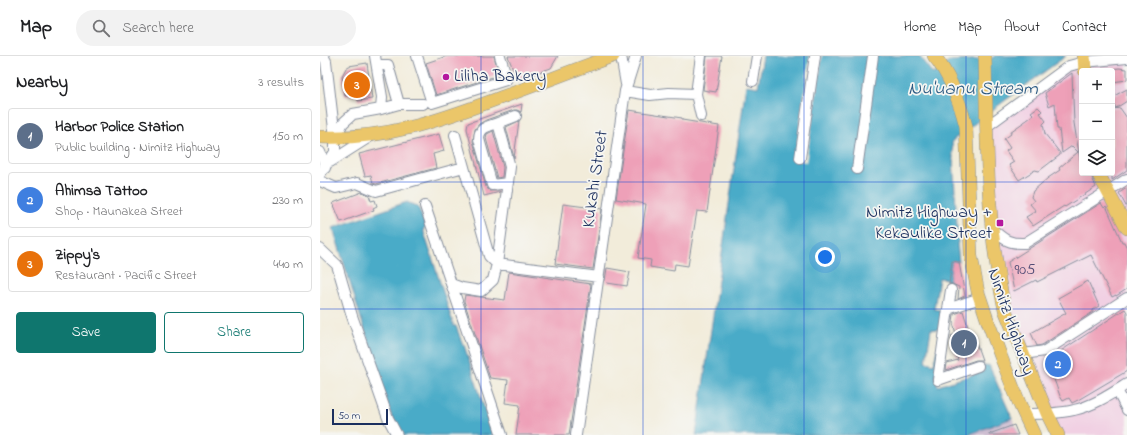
<!DOCTYPE html>
<html lang="en">
<head>
<meta charset="utf-8">
<style>
  body { margin:0; font-family:"Indie Flower",sans-serif; background:#f2f2f2; color:#202124 }
  .controls { position:absolute; right:12px; top:12px; display:grid; overflow:hidden; border-radius:4px; box-shadow:0 4px 16px #0002 }
  .controls button { width:36px; height:36px; display:grid; place-items:center; padding:0; border:0; border-bottom:1px solid #e0e0e0; background:#fff; color:#202124; font:20px sans-serif }
  .scale { position:absolute; left:12px; bottom:10px; width:56px; box-sizing:border-box; padding-left:4px; border:2px solid #1b2f5e; border-top:0; font-size:11px; line-height:14px; white-space:nowrap; color:#1b2f5e; -webkit-text-stroke:3px #f6f6f2; paint-order:stroke }
  .you { position:absolute; left:505px; top:201px; width:14px; height:14px; margin:-10px; border:3px solid #fff; border-radius:50%; background:#1a73e8; box-shadow:0 0 0 6px #1a73e833 }
  .badge { display:grid; place-items:center; width:26px; height:26px; border-radius:50%; background:#0f766e; color:#fff; font-size:13px; font-weight:700 }
  .pin { position:absolute; translate:-50% -50%; border:2px solid #fff; box-shadow:0 1px 4px #0006 }
  .list { margin:0; padding:0; list-style:none }
  h2 { display:flex; justify-content:space-between; align-items:center; height:52px; margin:0; padding:0 16px; font-size:17px }
  h2 small { font-size:13px; font-weight:400; color:#757577 }
  .list li { display:grid; grid-template-columns:26px 1fr auto; gap:12px; align-items:center; box-sizing:border-box; height:56px; margin:0 8px 8px; padding:0 8px; border:1px solid #e0e0e0; border-radius:4px }
  .list b { display:block; font-size:15px; white-space:nowrap }
  .list p { margin:0; font-size:13px; white-space:nowrap; color:#757577 }
  .list em { font-size:13px; font-style:normal; color:#757577 }
  .actions { display:flex; gap:8px; padding:12px 16px }
  .actions a { flex:1; padding:9px 0; border:1px solid #0f766e; border-radius:4px; text-align:center; font-size:14px; color:#0f766e }
  .actions .main { background:#0f766e; color:#fff }
  .icon { flex:none; width:22px; height:22px; fill:none; stroke:currentColor; stroke-width:2; stroke-linecap:round; stroke-linejoin:round }
  .map { position:relative; flex:none; width:807px; height:379px; overflow:hidden }
  header { display:flex; align-items:center; gap:24px; box-sizing:border-box; height:56px; padding:0 20px; background:#fff; border-bottom:1px solid #e0e0e0 }
  header strong { font-size:19px }
  nav { display:flex; gap:22px; margin-inline-start:auto; font-size:14px }
  .search { width:280px; height:36px; background:#f2f2f2; display:flex; align-items:center; gap:10px; box-sizing:border-box; padding:0 14px; border-radius:22px; color:#757577; font-size:15px }
  main { display:flex }
  aside { flex:1; background:#fff }
  .map>svg:first-child { display:block }
</style>
</head>
<body>
<header>
<strong>Map</strong>
<div class="search"><svg class="icon" aria-label="search" viewBox="0 0 24 24"><circle cx="10" cy="10" r="6"/><path d="M15 15l6 6"/></svg>Search here</div>
<nav><a>Home</a><a>Map</a><a>About</a><a>Contact</a></nav>
</header>
<main>
<aside>
<h2>Nearby<small>3 results</small></h2>
<ul class="list">
<li><span class="badge" style="background:#5c6f8a">1</span><div><b>Harbor Police Station</b><p>Public building · Nimitz Highway</p></div><em>150 m</em></li>
<li><span class="badge" style="background:#3f7fe0">2</span><div><b>Ahimsa Tattoo</b><p>Shop · Maunakea Street</p></div><em>230 m</em></li>
<li><span class="badge" style="background:#e8710a">3</span><div><b>Zippy's</b><p>Restaurant · Pacific Street</p></div><em>440 m</em></li>
</ul>
<div class="actions"><a class="main">Save</a><a>Share</a></div>
</aside>
<div class="map">
<svg width="807" height="379" viewBox="0 0 807 379">
  <rect width="100%" height="100%" fill="#f6f6f2"/>
  <filter id="ink" filterUnits="userSpaceOnUse"><feTurbulence type="fractalNoise" baseFrequency=".025" numOctaves="2"/><feDisplacementMap in="SourceGraphic" scale="8" xChannelSelector="R" yChannelSelector="G"/><feConvolveMatrix kernelMatrix="1 2 1 2 8 2 1 2 1" color-interpolation-filters="sRGB"/></filter>
  <filter id="wash" filterUnits="userSpaceOnUse"><feTurbulence type="fractalNoise" baseFrequency=".012" numOctaves="4" result="noise"/><feDisplacementMap in="SourceGraphic" scale="16" xChannelSelector="R" yChannelSelector="G"/><feGaussianBlur stdDeviation="0.9" result="paint"/><feColorMatrix in="noise" values="0 0 0 0 0 0 0 0 0 0 0 0 0 0 0 0 0 1.4 0 .05"/><feComposite in="paint" operator="in"/></filter>
  <g filter="url(#wash)">
    <rect width="100%" height="100%" fill="#f2ecda"/>
    <path fill="#f1d0e3" fill-rule="evenodd" d="M807 2V379H738L703 298 672 173 666 71 749 10ZM762 15H792V117H762Z"/>
    <path fill="#cebed1" d="M692 362 700 379H647Z"/>
    <path fill="#48abc8" stroke="#326d93" d="M443 0H599L613 18 630 5 670 3 675 0H746L683 46 632 85 638 187 637 188 639 206 632 205 628 232 626 231 627 223 619 222 614 253 625 255 622 274 611 273 606 306 614 308 617 293H620L615 322 618 330 664 315 663 310 669 309 692 362 647 379H376L426 29 438 31Z
      M87 146 98 151 106 171 103 173 134 270H136L143 289H144L173 379H82L71 359 13 172Z"/>
    <path fill="#f2ecda" d="M490 0H502L486 106 475 103Z"/>
    <g id="blocks">
      <path fill="#eea0b8" d="M127 0H174L179 19 116 39 106 7Z
        M188 0H238L231 12 197 24Z
        M387 0H402L396 36 383 34Z
        M47 7 52 43 38 45 37 38 25 40 22 20 26 12 29 10Z
        M799 12 807 13V24L792 26V13Z
        M752 17 754 67 760 104 762 103V117H770L776 131 745 151 744 150 713 170 706 161 716 155 710 148 714 145 711 141 713 135 728 122 740 114 739 112 758 96 752 90 742 97 739 73H737L735 47 729 50 725 37Z
        M807 33V45L796 52 792 45V41Z
        M202 48 201 56 197 54H194L166 64 159 68 155 73 153 85 166 131 170 135H180V136L164 140 147 73 148 67Z
        M718 51 722 55 720 57 726 65 723 68 725 78 740 97V99L719 115 715 114 699 124 689 109 694 106 686 95 690 92 684 83 691 78 690 76 714 59 711 56Z
        M800 52 807 62V114L792 124V53Z
        M309 54 362 62V64L399 70 387 156 377 155 368 210 355 208 354 215 330 211 331 204 318 202 326 148 296 143Z
        M199 65 194 102 186 71Z
        M173 75 183 111 182 121 177 122 166 82 167 78Z
        M119 78 124 95 113 98 116 112 56 128 53 127 51 119 45 120 39 98Z
        M807 132V152L799 137Z
        M42 136 49 139 51 145 55 144 57 150 53 152 54 154 21 166 13 147Z
        M781 147 784 152 786 150 802 186H804L807 192V233L796 240V239L792 241 771 199 717 226 716 224 694 235 688 206Z
        M243 148 282 153 273 213 235 208Z
        M632 205 639 206 645 240 638 243 639 231 632 228H629Z
        M287 212 310 216 307 230 287 227 285 225Z
        M189 216 271 228 249 379H196L200 349 185 347 188 324 170 322 144 245 145 239 185 244Z
        M768 225 779 250 773 254V256L742 276 722 289 717 290 711 277 746 257 738 242Z
        M805 253 807 256V315L758 344 752 347 749 342 743 345 740 340 727 304Z
        M643 255 650 277 652 276 662 304H656L626 314 627 307 638 304 631 283 632 282 631 280 636 278 633 267 634 258Z
        M694 369 698 379H669V378Z"/>
    </g>
  </g>
  <g filter="url(#ink)">
    <use href="#blocks" fill-opacity="0" stroke="#868e9c" stroke-width="1"/>
    <g fill="none" stroke-linecap="round" stroke-linejoin="round">
      <defs>
        <path id="minor" d="M55 0 62 41 61 53
          M97 0 112 47 186 24 185 16 180 0
          M301 0 306 28
          M381 0 376 38 381 60
          M57 9H68L79 48
          M433 25 437 0
          M305 35 330 39 349 37 376 38
          M178 67 196 60
          M666 71 749 10 764 6 807 2
          M135 79 169 200 177 208 279 221
          M15 82 23 67 33 58 61 53 79 48H103
          M0 96 3 103 5 112
          M480 102 495 0
          M10 106 51 80
          M537 113 553 0
          M0 118 15 96V82L6 5 3 0
          M0 125 16 132 37 127 56 135 144 111
          M105 150 182 379
          M672 173C684 183 688 188 705 187L807 123
          M0 193 17 209 32 260 68 362 77 379
          M131 228 142 232 161 235 173 224 177 208 190 111 178 67C169 70 159 71 159 83L172 129 188 127
          M628 253 631 234
          M703 298 725 295 807 242
          M658 310 618 324 628 253 660 242
          M797 334 807 354
          M705 358C721 358 738 358 754 354 773 350 791 338 807 328
          M256 379 305 35 316 0"/>
        <path id="major" d="M614 0C630 19 640 47 646 70L651 200 658 236 667 263 681 301 700 349 714 379
          M665 0C667 85 666 171 685 254L727 357 738 379
          M764 0 765 15
          M0 81C64 84 118 65 177 43 216 29 254 14 293 0
          M778 117 807 172"/>
      </defs>
      <use href="#minor" stroke="#868e9c" stroke-width="12"/>
      <use href="#major" stroke="#868e9c" stroke-width="14"/>
      <use href="#minor" stroke="#fff" stroke-width="10"/>
      <use href="#major" stroke="#ebc669" stroke-width="13"/>
    </g>
  </g>
  <path fill="none" stroke="#1d4ed8" stroke-width="1" stroke-opacity="0.55" d="M161 0V379M323 0V379M484 0V379M646 0V379M0 126H807M0 253H807"/>
  <g fill="#b5179e" stroke="#f6f6f2" stroke-width="1.5">
    <circle cx="126" cy="21" r="4"/>
    <rect x="676" y="163" width="8" height="8" rx="2"/>
  </g>
  <g text-anchor="middle" dominant-baseline="central" stroke-width="3.5" stroke-linejoin="round" paint-order="stroke">
    <g font-size="16" fill="#504b74">
      <text x="705" y="214">905</text>
    </g>
    <g font-size="18" fill="#1b2f5e" stroke="#f6f6f2" text-anchor="start">
      <text x="134" y="21">Liliha Bakery</text>
      <text x="672" y="157" text-anchor="end">Nimitz Highway +<tspan x="672" dy="21">Kekaulike Street</tspan></text>
    </g>
    <g font-size="18" fill="#1b2f5e" stroke="#f6f6f2">
      <text transform="translate(276 123) rotate(-82)">Kukahi Street</text>
      <text transform="translate(690 266) rotate(71)">Nimitz Highway</text>
    </g>
    <g font-size="19" font-style="italic" fill="#2b5a83" stroke="#f6f6f2">
      <text x="653" y="33">Nu'uanu Stream</text>
    </g>
  </g>
</svg>
<div class="controls">
<button>+</button>
<button>−</button>
<button><svg class="icon" aria-label="layers" viewBox="0 0 24 24"><path d="M12 4l9 5-9 5-9-5zM3 14l9 5 9-5"/></svg></button>
</div>
<div class="scale">50 m</div>
<div class="you"></div>
<div class="pin badge" style="left:644px;top:287px;background:#5c6f8a">1</div>
<div class="pin badge" style="left:738px;top:308px;background:#3f7fe0">2</div>
<div class="pin badge" style="left:37px;top:29px;background:#e8710a">3</div>
</div>
</main>
</body>
</html>
